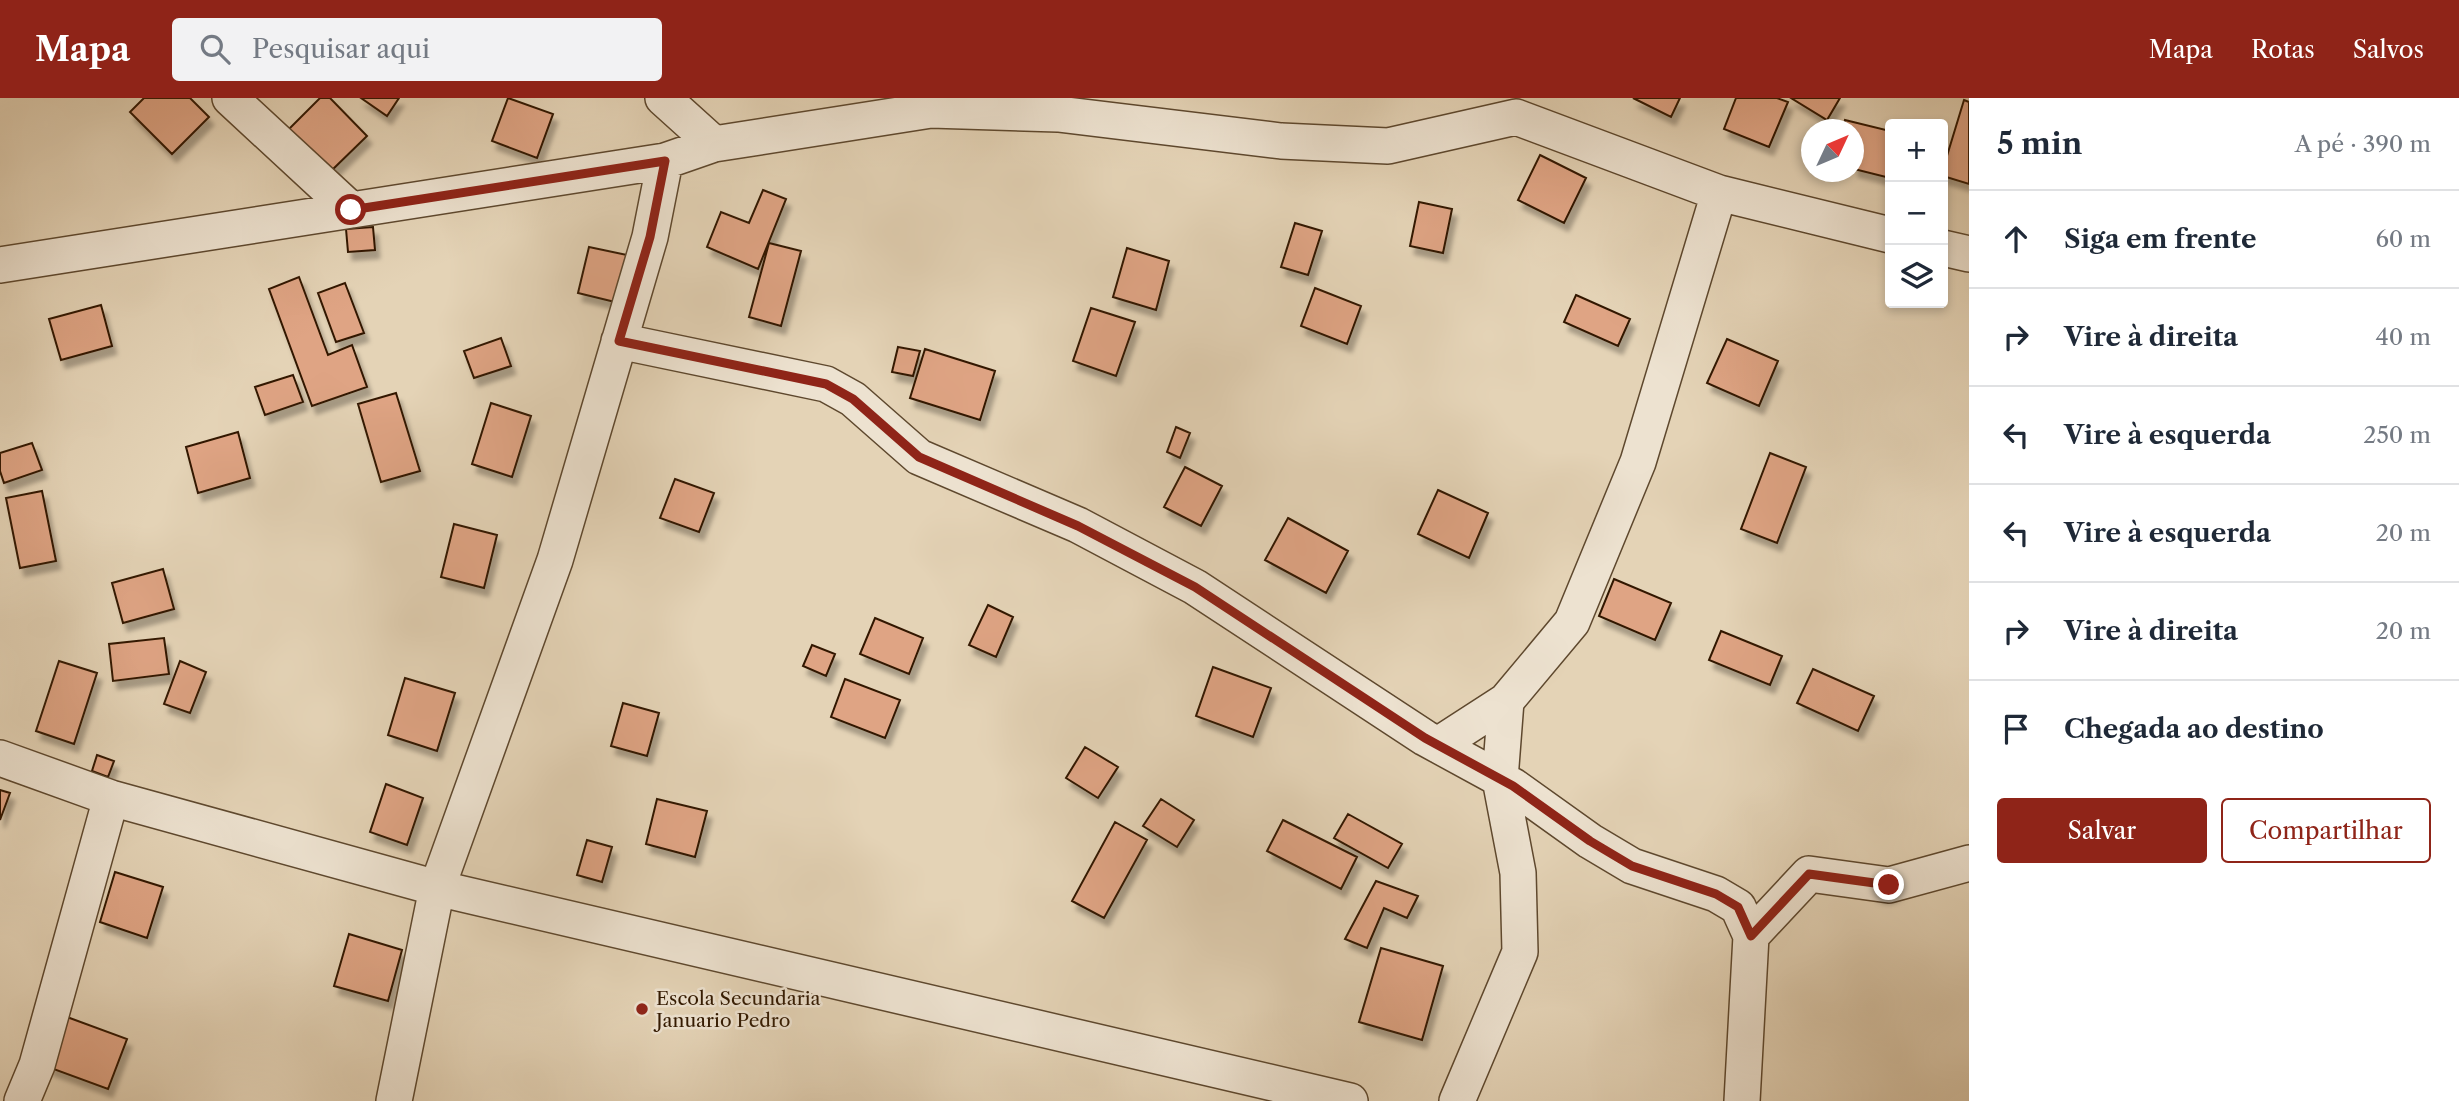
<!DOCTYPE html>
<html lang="pt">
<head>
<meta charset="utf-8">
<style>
  body { margin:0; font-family:"Libre Caslon Text",serif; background:#f2f2f3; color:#1f2937 }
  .controls { position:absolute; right:21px; top:21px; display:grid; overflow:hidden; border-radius:7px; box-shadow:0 4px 10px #0003 }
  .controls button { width:63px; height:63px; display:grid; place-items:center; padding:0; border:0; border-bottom:2px solid #e0e1e3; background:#fff; color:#1f2937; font:35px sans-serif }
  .compass { position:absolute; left:1801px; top:21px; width:63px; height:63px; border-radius:50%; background:#fff; box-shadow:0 4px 10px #0003; rotate:46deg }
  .stop { position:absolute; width:21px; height:21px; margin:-16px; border:5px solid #8f2418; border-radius:50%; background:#fff }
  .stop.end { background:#8f2418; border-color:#fff; box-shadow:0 2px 7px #0008 }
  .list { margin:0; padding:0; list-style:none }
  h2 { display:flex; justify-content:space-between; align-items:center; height:91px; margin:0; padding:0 28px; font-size:30px }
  h2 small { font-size:23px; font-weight:400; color:#747a83 }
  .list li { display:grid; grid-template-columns:46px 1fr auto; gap:21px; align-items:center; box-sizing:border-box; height:98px; padding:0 28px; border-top:2px solid #e0e1e3 }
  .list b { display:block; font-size:26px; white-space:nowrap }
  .list em { font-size:23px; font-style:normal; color:#747a83 }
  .actions { display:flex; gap:14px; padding:21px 28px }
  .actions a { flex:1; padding:16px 0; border:2px solid #8f2418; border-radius:7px; text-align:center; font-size:24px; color:#8f2418 }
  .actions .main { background:#8f2418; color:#fff }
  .icon { flex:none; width:38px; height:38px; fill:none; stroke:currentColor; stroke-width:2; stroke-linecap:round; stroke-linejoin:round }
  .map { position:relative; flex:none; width:1969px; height:1003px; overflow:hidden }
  header { display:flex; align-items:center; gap:42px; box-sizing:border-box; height:98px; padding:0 35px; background:#8f2418; color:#fff }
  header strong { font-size:33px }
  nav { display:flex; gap:38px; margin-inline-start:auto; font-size:24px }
  .search { width:490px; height:63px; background:#f2f2f3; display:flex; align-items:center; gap:18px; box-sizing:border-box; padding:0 24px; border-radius:7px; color:#747a83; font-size:26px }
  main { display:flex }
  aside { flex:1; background:#fff }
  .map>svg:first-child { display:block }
</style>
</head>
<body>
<header>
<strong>Mapa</strong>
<div class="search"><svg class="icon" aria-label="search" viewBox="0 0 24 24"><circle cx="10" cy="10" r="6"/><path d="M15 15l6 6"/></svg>Pesquisar aqui</div>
<nav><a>Mapa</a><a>Rotas</a><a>Salvos</a></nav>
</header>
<main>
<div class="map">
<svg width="1969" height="1003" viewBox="0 0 1969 1003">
  <defs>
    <filter id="shadow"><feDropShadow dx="4.5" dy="8" stdDeviation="2" flood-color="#0004"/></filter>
  </defs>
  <rect width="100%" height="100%" fill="#e4d3b6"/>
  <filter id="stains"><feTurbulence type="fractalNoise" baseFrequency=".00286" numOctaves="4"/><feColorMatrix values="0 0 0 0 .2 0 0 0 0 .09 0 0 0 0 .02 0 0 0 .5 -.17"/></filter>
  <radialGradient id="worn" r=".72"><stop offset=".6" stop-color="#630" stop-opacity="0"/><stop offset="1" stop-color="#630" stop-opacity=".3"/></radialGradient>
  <path fill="#dfa484" stroke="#321900" stroke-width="2" filter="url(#shadow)" d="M144 0H190L209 19 172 56 130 14Z
    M320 0H330L367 38 330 74 288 32Z
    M361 0H399L387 18Z
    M508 0 553 16 537 60 492 43Z
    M1633 0H1680L1671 19Z
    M1736 0H1777L1788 4 1769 49 1724 31Z
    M1791 0H1840L1827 22Z
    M1964 2 1969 4V86L1943 78V71Z
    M1845 22 1890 33V80L1854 71V32H1843Z
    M1540 57 1586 80 1564 125 1518 102Z
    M763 92 786 101 758 171 707 149 721 114 749 125Z
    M1419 104 1452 111 1443 155 1410 148Z
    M1295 125 1322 133 1308 177 1281 169Z
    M373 129 375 152 348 154 346 131Z
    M769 145 801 153 781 228 749 219Z
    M589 149 627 157 615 204 578 195Z
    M1127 150 1169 163 1156 212 1113 199Z
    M299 179 328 257 352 247 367 289 312 308 269 191Z
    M345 185 364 235 336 244 318 195Z
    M1315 190 1361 208 1347 246 1301 228Z
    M1576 197 1630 221 1618 248 1564 224Z
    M101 207 112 248 61 262 49 221Z
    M1091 210 1135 224 1116 278 1073 263Z
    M501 240 511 268 474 280 464 253Z
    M1727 241 1778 263 1759 308 1707 285Z
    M898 249 920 253 913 278 892 274Z
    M925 251 995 273 980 322 910 300Z
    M293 277 303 304 265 317 255 289Z
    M396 295 420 373 381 384 358 306Z
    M491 305 531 318 512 379 472 366Z
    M1176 329 1190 335 1180 360 1167 354Z
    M238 334 250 380 198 395 186 349Z
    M32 345 42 372 4 385 0 373V355Z
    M1770 355 1806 369 1777 445 1741 431Z
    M1185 369 1222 388 1201 428 1164 409Z
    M675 381 714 395 699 434 660 420Z
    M1438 392 1488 415 1469 460 1418 436Z
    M42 393 56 463 20 470 6 400Z
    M1288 420 1348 453 1326 495 1265 462Z
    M454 426 497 437 484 490 441 479Z
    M163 471 174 511 123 525 112 485Z
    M1614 481 1671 505 1655 542 1599 518Z
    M988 507 1013 519 996 559 969 547Z
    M875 520 923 540 909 576 860 556Z
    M1721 533 1782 558 1770 587 1709 562Z
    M164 540 169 576 113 583 109 546Z
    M812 547 835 556 826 578 803 568Z
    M59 563 97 575 74 646 36 633Z
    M180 563 206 574 190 615 164 606Z
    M1213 569 1271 590 1253 639 1196 618Z
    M1813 571 1874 598 1858 633 1797 605Z
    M405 580 455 595 437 653 388 637Z
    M845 581 900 602 885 640 831 619Z
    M623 605 659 615 647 658 611 648Z
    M1085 649 1118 669 1098 700 1066 680Z
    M97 657 114 663 108 679 92 673Z
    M386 686 423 700 407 747 370 734Z
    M0 692 10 695 0 722Z
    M657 701 707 713 695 759 646 746Z
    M1161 701 1194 722 1177 749 1143 728Z
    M1348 716 1402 746 1388 770 1334 740Z
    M1283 722 1357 759 1341 791 1267 753Z
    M1115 724 1147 742 1104 820 1072 803Z
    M587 742 612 749 602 784 577 777Z
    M115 774 163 789 147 840 100 824Z
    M1376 783 1418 798 1407 820 1384 810 1367 850 1345 841Z
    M349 836 402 852 388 903 334 888Z
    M1381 850 1443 868 1422 942 1359 924Z
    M67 919 127 941 108 991 48 969Z"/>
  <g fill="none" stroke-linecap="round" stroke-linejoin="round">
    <defs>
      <path id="minor" d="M230 0 351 112
        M663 0 714 46
        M1943 150 1969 156
        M0 167 665 63 714 46 931 12 1058 16 1281 43 1388 48 1516 19 1719 95 1890 137
        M619 243 826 286 853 301 919 359 1078 427 1195 489 1425 640 1513 688 1590 743 1632 768 1716 796 1738 809 1751 838 1742 1003
        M1438 647 1506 603 1572 524 1638 364 1719 95
        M0 660 111 700 437 790 1350 1003
        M1751 838 1809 776 1889 787 1969 765
        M22 1003 37 967 111 700
        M394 1003 437 790 555 462 650 139 665 63
        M1457 1003 1520 854 1518 775 1500 681 1506 603"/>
    </defs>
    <use href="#minor" stroke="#5e482e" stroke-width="38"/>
    <use href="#minor" stroke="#ede2d0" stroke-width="35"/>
  </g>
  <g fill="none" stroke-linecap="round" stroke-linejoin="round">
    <path stroke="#8f2418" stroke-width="9" d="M351 112 665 63 650 139 619 243 826 286 853 301 919 359 1078 428 1195 489 1425 640 1513 688 1590 743 1632 768 1716 796 1738 809 1751 838 1809 776 1889 787"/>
  </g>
  <circle fill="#8f2418" stroke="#ede2d0" stroke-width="2.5" cx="642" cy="911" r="7"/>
  <g text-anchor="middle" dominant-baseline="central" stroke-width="5" stroke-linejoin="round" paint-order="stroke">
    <g font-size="19" fill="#321900" stroke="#ede2d0" text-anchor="start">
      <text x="656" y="900">Escola Secundaria<tspan x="656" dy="22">Januario Pedro</tspan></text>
    </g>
  </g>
  <rect width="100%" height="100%" filter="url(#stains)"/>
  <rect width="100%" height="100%" fill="url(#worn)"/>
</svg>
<div class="controls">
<button>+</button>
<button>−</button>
<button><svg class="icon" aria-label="layers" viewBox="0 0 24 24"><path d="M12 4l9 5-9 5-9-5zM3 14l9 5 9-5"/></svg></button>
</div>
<svg class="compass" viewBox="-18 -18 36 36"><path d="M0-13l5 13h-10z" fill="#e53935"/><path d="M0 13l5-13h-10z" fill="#747a83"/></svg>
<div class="stop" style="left:351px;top:112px"></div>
<div class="stop end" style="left:1889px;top:787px"></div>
</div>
<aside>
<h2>5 min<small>A pé · 390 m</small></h2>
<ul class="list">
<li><svg class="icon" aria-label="ahead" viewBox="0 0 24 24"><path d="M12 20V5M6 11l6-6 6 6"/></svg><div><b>Siga em frente</b></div><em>60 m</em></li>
<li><svg class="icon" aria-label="right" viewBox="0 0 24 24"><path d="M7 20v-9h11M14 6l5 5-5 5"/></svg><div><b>Vire à direita</b></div><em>40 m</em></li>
<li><svg class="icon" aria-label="left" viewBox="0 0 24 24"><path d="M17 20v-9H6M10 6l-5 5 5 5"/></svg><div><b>Vire à esquerda</b></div><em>250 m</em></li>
<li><svg class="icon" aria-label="left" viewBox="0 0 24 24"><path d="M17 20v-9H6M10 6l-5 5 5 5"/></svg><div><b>Vire à esquerda</b></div><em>20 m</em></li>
<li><svg class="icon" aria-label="right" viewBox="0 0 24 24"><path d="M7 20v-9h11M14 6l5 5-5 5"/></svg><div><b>Vire à direita</b></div><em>20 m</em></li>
<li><svg class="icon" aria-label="arrive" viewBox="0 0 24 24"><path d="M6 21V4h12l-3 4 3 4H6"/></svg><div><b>Chegada ao destino</b></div></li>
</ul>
<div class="actions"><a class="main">Salvar</a><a>Compartilhar</a></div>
</aside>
</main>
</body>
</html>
